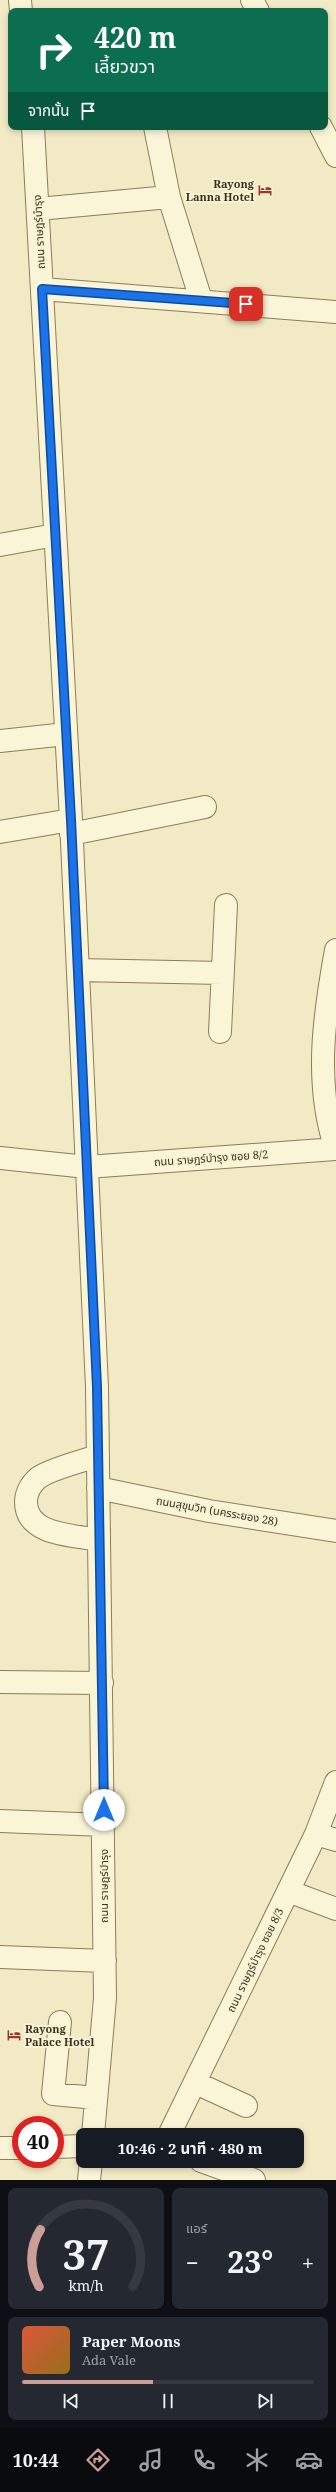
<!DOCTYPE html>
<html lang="th">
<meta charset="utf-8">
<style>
body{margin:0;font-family:"Noto Serif","Noto Sans Thai",serif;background:#242831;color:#f1f3f6;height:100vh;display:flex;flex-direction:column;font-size:15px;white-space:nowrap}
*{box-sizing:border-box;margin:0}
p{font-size:13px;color:#9ea1a6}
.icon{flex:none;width:22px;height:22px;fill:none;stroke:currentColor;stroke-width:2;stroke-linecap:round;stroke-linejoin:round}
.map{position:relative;height:2180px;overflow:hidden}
.drawer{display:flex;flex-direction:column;gap:8px;padding:8px;background:#0d0f14;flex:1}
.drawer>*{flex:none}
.banner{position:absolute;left:8px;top:8px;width:320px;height:122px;border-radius:8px;box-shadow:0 2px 6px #0003;background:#0b6e4f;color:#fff;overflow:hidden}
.speed{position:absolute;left:12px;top:2116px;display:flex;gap:8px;font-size:20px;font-weight:700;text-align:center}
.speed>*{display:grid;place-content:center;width:52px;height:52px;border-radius:50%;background:#171b24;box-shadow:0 2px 6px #0003;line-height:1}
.speed .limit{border:6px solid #d22;background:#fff;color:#111}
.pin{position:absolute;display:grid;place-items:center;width:34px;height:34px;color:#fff;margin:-17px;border-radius:8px;box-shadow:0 2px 6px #0006}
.me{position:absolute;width:44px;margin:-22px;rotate:0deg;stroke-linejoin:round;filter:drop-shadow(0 0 3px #0008)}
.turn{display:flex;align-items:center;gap:14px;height:84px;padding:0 20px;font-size:18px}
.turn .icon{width:52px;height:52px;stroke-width:2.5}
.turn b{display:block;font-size:28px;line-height:34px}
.then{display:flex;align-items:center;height:38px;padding:0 20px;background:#0003;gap:8px;font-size:15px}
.big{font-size:30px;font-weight:700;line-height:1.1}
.drawer .widget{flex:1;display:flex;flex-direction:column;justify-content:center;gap:6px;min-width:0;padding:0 14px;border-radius:8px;background:#242831}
.drawer .dial{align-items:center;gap:0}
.dial svg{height:104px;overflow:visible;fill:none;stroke:#363941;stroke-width:7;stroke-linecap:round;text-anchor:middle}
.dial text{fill:#f1f3f6;stroke:none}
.song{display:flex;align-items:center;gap:12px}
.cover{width:48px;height:48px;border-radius:6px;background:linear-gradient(135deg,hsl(10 70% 55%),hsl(40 70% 35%))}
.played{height:4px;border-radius:2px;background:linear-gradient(90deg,#cd9e98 45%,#363941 45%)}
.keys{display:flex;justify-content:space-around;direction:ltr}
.heat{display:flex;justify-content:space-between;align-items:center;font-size:22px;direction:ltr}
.drawer .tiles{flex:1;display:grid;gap:8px;grid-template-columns:1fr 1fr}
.widget:last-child{grid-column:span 2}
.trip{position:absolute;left:76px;top:2128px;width:228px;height:40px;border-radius:8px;background:#171b24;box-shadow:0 2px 6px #0003;font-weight:700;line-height:40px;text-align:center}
.dock{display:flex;height:64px;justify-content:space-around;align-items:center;background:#090b0e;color:#9ea1a6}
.dock .icon{width:28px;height:28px}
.dock .current{color:#cd9e98}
.dock b{font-size:18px;color:#f1f3f6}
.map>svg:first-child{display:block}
</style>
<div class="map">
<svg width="336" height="2180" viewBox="0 0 336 2180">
<rect width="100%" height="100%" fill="#f1eac4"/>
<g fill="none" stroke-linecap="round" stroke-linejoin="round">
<g stroke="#8d7c59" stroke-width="24">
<path id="minor" d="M20 0 21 11
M252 0 258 11
M33 127 71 820 97 1387 105 1998 93 2135
M155 127 169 197 201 300
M321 127 336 156
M38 209 169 197
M42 289 336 312
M0 545 55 535
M0 741 66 734
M0 832 71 820
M71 834 205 807
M336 950C324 1016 314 1084 336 1149
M78 970 222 973
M220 1032 226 905
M0 1158 87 1167 336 1149
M98 1456C84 1460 47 1471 38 1478 31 1484 26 1493 26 1502 26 1536 75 1535 99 1540
M98 1488 209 1511 336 1531
M0 1682 102 1683
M0 1821 104 1825
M316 1834 336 1840
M288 1891 336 1909
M0 1957 105 1961
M60 2022 53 2094 96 2098
M196 2083 246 2106
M169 2135 316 1834 336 1782
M55 2147 83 2146
M0 2148H21
M201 2161 254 2180
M89 2180 91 2161"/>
</g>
<use href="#minor" stroke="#fbf5d8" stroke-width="22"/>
</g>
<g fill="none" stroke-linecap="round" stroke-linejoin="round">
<g stroke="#114b97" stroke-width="10">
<path id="route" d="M104 1810 97 1387 71 820 42 289 246 304"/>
</g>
<use href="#route" stroke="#1a73e8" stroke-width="7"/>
</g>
<defs>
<g id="hotel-bare" transform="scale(1.08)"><path d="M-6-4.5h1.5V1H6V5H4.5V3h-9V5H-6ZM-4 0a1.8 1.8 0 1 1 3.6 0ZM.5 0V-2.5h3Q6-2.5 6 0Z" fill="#a03525" stroke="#f8f2d5" stroke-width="2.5" paint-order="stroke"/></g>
</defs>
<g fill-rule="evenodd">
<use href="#hotel-bare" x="265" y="190"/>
<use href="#hotel-bare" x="14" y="2035"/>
</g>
<g text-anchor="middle" stroke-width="4" stroke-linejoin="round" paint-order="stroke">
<g font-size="11" font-weight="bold" fill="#3c311e" stroke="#f8f2d5" text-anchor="end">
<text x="254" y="188">Rayong<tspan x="254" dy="13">Lanna Hotel</tspan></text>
<text x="25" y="2033" text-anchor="start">Rayong<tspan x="25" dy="13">Palace Hotel</tspan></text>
</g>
<g font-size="11" fill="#3c311e" stroke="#f8f2d5">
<text transform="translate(39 232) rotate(-93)" y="4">ถนน ราษฎร์บำรุง</text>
<text transform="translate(211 1158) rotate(-4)" y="4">ถนน ราษฎร์บำรุง ซอย 8/2</text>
<text transform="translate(217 1511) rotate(10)" y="4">ถนนสุขุมวิท (นครระยอง 28)</text>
<text transform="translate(104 1886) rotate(-90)" y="4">ถนน ราษฎร์บำรุง</text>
<text transform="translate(255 1960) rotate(-64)" y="4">ถนน ราษฎร์บำรุง ซอย 8/3</text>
</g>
</g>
</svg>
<div class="speed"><div class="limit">40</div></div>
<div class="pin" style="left:246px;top:304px;background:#d93025"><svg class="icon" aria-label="arrive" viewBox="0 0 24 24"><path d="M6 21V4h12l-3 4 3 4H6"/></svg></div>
<svg class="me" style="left:104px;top:1810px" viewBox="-20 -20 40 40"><circle r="19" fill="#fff"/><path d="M0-13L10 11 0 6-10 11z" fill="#1a73e8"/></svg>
<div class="trip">10:46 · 2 นาที · 480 m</div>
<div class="banner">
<div class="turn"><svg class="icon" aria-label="right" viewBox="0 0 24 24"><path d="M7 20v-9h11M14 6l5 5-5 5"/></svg><div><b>420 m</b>เลี้ยวขวา</div></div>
<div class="then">จากนั้น<svg class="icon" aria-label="arrive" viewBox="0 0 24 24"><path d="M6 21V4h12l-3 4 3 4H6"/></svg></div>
</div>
</div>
<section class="drawer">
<div class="tiles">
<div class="widget dial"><svg viewBox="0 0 100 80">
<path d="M14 69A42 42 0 1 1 86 69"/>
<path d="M14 69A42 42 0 0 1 15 25" stroke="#cd9e98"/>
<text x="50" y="56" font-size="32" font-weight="700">37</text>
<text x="50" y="72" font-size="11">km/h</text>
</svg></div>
<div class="widget"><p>แอร์</p>
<div class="heat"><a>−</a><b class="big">23°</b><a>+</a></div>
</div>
<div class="widget">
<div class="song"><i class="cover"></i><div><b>Paper Moons</b><p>Ada Vale</p></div></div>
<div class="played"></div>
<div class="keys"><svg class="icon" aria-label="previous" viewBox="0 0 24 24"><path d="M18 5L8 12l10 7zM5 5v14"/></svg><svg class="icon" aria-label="pause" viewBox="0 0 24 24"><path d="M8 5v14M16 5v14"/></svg><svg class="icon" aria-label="next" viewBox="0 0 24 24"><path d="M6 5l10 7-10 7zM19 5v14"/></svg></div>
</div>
</div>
</section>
<nav class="dock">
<b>10:44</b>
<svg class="icon current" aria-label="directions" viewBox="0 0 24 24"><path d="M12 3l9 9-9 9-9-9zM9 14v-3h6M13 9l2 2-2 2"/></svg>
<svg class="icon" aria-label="music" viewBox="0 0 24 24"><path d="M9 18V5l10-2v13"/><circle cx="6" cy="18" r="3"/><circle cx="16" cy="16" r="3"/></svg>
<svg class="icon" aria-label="phone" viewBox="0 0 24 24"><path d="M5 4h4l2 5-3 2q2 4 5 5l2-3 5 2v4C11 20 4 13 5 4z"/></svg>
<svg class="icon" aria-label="climate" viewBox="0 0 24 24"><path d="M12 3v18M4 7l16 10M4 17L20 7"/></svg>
<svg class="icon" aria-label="car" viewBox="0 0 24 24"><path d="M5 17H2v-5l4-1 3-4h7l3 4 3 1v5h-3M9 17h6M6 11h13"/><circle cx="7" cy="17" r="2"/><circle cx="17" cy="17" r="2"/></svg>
</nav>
